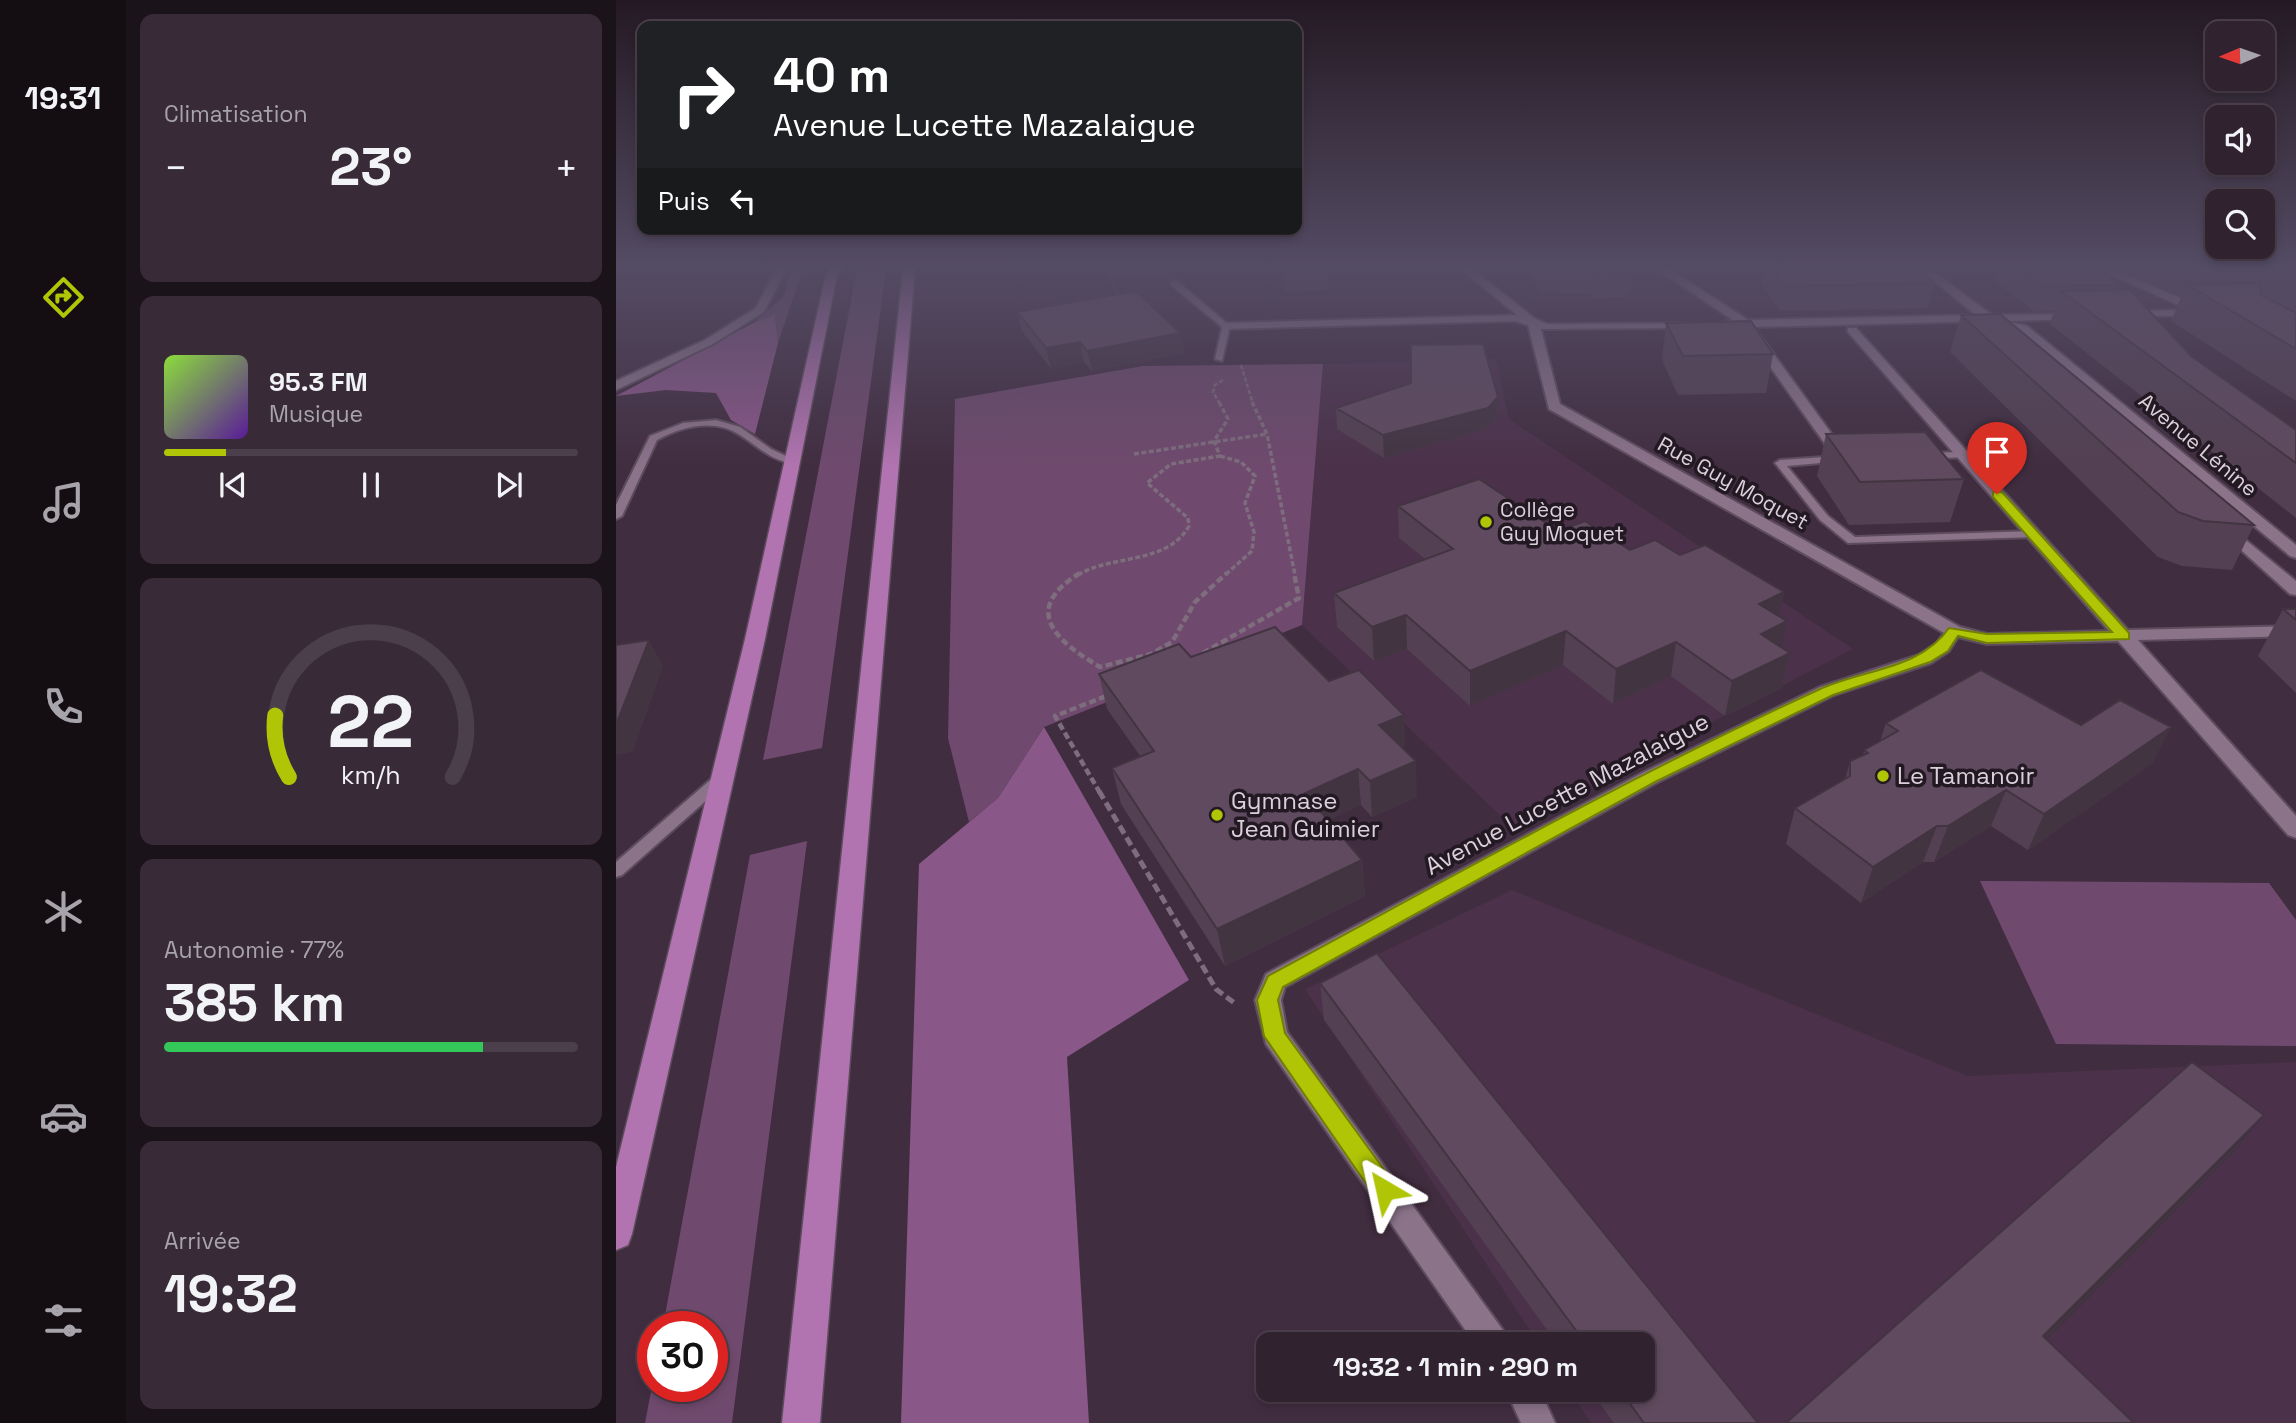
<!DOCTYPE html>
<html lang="fr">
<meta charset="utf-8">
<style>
body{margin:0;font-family:"Space Grotesk",sans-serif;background:#392a38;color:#f1f3f6;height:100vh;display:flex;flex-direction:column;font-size:26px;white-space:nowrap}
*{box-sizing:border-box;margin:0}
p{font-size:23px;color:#a8a4ab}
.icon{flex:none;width:38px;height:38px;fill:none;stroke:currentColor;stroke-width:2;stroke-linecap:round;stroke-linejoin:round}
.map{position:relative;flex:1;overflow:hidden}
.panel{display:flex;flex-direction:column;gap:14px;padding:14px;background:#1b131a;width:490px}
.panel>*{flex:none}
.banner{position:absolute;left:21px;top:21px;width:665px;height:214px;border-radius:14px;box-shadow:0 4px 10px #0003,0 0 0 2px #4c3f4c;background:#202124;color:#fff;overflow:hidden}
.needle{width:46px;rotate:268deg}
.buttons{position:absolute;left:1589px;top:21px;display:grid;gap:14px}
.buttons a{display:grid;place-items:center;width:70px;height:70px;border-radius:14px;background:#312230;box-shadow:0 4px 10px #0003,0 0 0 2px #4c3f4c;font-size:35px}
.speed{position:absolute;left:21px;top:1311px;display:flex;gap:14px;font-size:35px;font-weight:700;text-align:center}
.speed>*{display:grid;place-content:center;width:91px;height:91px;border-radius:50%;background:#312230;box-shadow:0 4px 10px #0003,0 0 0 2px #4c3f4c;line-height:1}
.speed .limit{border:10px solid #d22;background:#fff;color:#111}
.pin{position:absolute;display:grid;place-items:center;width:60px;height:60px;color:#fff;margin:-72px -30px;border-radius:50% 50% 50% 0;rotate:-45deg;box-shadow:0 0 7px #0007}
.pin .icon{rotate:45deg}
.me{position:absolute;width:77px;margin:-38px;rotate:324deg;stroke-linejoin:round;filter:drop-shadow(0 0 5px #0008)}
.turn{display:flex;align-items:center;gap:24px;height:147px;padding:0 21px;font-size:32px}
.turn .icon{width:91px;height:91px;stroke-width:2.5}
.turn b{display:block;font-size:49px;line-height:60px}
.then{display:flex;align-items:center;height:66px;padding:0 21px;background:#0003;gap:14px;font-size:26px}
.big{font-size:52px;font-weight:600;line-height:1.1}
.panel .tile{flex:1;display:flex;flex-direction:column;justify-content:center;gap:10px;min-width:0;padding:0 24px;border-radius:14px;background:#392a38}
.panel .dial{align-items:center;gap:0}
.dial svg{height:182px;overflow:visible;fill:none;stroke:#4c3f4c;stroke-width:7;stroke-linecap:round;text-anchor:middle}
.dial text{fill:#f1f3f6;stroke:none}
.song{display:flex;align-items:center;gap:21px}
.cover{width:84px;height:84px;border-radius:10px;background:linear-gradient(135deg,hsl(90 70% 55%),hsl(270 70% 35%))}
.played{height:7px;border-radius:4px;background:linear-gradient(90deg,#afc505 15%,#4c3f4c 15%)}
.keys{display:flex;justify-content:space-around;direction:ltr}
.heat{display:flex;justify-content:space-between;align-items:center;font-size:38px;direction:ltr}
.charge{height:10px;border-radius:5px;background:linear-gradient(90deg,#34c759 77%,#4c3f4c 0)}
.trip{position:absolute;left:640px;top:1332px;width:399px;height:70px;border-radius:14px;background:#312230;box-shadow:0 4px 10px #0003,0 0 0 2px #4c3f4c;font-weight:600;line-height:70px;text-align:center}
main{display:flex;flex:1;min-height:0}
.tabs{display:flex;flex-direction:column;width:126px;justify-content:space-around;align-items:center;background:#140e13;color:#a8a4ab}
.tabs .icon{width:49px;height:49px}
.tabs .on{color:#afc505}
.tabs b{font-size:32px;color:#f1f3f6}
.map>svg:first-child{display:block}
</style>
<main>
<nav class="tabs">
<b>19:31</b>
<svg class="icon on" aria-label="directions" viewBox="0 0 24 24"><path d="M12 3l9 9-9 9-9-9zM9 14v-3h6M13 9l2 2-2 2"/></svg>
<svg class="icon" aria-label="music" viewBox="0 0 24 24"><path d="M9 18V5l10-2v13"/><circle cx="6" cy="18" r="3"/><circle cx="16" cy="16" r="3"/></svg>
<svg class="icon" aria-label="phone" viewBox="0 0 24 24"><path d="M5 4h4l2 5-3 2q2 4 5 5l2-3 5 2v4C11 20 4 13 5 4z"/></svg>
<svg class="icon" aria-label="climate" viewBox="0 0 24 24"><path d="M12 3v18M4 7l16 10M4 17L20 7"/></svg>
<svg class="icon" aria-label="car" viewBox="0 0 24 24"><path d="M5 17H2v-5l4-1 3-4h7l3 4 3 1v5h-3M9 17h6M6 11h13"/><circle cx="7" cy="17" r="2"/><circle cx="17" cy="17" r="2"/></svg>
<svg class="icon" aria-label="filters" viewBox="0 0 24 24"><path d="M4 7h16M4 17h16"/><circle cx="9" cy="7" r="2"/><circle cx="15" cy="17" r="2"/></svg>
</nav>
<section class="panel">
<div class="tile"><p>Climatisation</p>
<div class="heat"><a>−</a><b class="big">23°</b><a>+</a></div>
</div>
<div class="tile">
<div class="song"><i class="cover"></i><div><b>95.3 FM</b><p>Musique</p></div></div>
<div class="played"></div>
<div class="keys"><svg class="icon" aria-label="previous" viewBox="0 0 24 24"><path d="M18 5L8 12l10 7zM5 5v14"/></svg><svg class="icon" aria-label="pause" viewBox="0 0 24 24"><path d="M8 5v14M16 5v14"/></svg><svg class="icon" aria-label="next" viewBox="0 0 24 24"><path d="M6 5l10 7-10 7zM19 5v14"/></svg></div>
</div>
<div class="tile dial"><svg viewBox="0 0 100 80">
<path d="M14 69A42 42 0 1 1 86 69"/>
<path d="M14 69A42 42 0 0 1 8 42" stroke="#afc505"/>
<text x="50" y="56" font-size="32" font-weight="700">22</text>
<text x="50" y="72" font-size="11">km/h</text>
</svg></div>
<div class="tile"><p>Autonomie · 77%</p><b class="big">385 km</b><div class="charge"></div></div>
<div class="tile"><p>Arrivée</p><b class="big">19:32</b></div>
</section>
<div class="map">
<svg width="1680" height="1423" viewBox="0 0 1680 1423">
<rect width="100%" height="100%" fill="#412d40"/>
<path fill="#4b314a" d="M880 359 893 419 1237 649 895 826 686 625 707 364Z
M896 890 1352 1076 1680 1062V1423H975L953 1390H1027V1344H923L689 989Z"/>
<path fill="#6f4a6e" d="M175 269H187L162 343 159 316 137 323 168 296Z
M241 269H270L206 748 147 760Z
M707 364 686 625 428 727 382 798 353 822 332 738 339 399 527 366Z
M191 841 116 1423H29L37 1381V1386H96V1326H47L134 855Z
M1364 881 1653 883 1680 920V1046L1440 1044Z"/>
<path fill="#895788" d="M159 315 162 343 139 434 115 420 100 393 50 390 0 396 137 323Z
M428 727 573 980 451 1057 473 1423H285L303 864 382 798Z"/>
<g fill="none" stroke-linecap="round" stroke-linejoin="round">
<g stroke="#5d4c5d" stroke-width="4">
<path id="service" d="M555 281H561L614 326 606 361 599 359 606 327 555 285Z
M100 420 124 427 155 449 181 461 176 464C152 458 144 448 124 435 99 418 66 426 41 440L6 516 0 519V505L34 436 67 423Z
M1345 452 1349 453V457L1310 459 1305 456 1310 453Z
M1223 456 1227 457V461L1171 466 1212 516 1239 537 1418 531 1424 534 1418 537 1232 543 1204 520 1159 463 1164 460Z
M105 774 110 775 113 779 110 783 6 875 0 877V862L100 775Z"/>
</g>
<g stroke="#5d4c5d" stroke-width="4">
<path id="minor" d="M160 269H170L148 312 97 344 0 390V381L89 340 140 308Z
M845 269H856L918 318 931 324 1078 323 1080 325 1074 328 925 329 944 404 1344 627 1371 634 1493 631 1232 332V328H1240L1512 630 1680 626V636L1522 640 1680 816V838L1672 835 1502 641 1371 644 1342 637 1333 651 1315 663 1218 695 1040 783 669 987 665 1000 671 1032 889 1333 894 1344H859L650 1044 639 1000 650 974 1026 773 1204 687 1303 655 1321 643 1328 633 933 409 912 325 899 321 610 329 604 326 610 323 901 315Z
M1041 269H1053L1132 320 1360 315 1303 269H1314L1376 315 1466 314V318L1462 319 1391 321 1411 326 1680 545V558L1674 556 1403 331 1372 321 1138 327 1231 455 1219 458 1126 327 1107 326V322L1117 320Z
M1482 269H1496L1588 308 1590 313 1584 316H1506L1504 314 1510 311 1574 310Z
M1610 524 1680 581V595L1674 594 1605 532 1602 529Z
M890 1390H924L939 1423H905Z"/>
</g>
<g stroke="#5d4c5d" stroke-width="3">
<path id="motorway" d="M215 269H228L221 275 149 639 16 1234 12 1245 0 1250V1167L129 639 210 274Z
M287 269H299L204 1423H166Z"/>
</g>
<path stroke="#7e6d7d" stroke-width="2.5" stroke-dasharray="4.5 2" stroke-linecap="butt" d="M625 365 637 404
M604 404 597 392 599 385 607 380"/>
<path stroke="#7e6d7d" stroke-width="3.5" stroke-dasharray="5 2.5" stroke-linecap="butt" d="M603 402 612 419 598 441 604 456
M636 402 651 434 679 575
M518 454 651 434
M604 456 625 462 639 476 629 503 638 532 636 551 609 575
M462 575C496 554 551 565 573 526L572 518 531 483 555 464 604 456"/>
<path stroke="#7e6d7d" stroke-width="4.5" stroke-dasharray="7 3.5" stroke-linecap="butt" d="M464 573C404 610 440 641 484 667L535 654 556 642 579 602 611 573
M587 653 683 598 678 573
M484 793 439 716 493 695"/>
<path stroke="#7e6d7d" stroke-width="5" stroke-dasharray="9 4.5" stroke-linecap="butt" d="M483 791 600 989 621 1005"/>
<use href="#service" fill="#8b738a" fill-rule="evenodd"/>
<use href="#minor" fill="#8b738a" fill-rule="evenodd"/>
<use href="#motorway" fill="#b174b0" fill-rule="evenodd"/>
</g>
<path fill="#534052" d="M489 269H568L545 271 549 295 528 299 564 333 568 353 476 371 468 362 435 369 406 331 401 312 500 294Z
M666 269H712L713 290 668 291Z
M913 269H1017V271L1015 293H1010L1009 297 976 298 974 294 923 292Z
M1148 269H1303L1318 283 1312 308 1164 311 1145 283Z
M1384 269H1487L1501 285 1500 290 1575 356 1680 430V518L1434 324 1438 311 1419 312 1380 282Z
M1502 269H1680V401L1555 321 1565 297Z
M1345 315 1638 525 1616 570 1566 566 1542 557 1334 352Z
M1050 323 1157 354 1150 393 1062 395 1046 360Z
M720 408 881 419 871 429 768 458 721 429Z
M1210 434 1348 479 1334 522 1233 525 1201 476Z
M782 506 942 531 1014 550 1064 555 1168 592 1163 616 1171 621 1165 647 1174 653 1166 688 1109 716 1055 676 997 704 947 665 854 706 791 649 758 661 721 627 718 593 809 559 783 538Z
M1667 609H1680V693L1642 656Z
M575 657 713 681 789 750 801 797 756 817 745 805 712 820 746 860 749 896 609 966 505 804 496 768 525 757 491 709 483 674Z
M1270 723 1465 725 1537 763 1412 850 1375 826 1318 862H1307L1245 903 1170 844 1179 808 1229 779 1234 761 1247 756 1248 750 1264 741Z
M704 983 1142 1423H998L974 1390H1027V1344H941L708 1020Z"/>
<path fill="#433442" d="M523 269H568L545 271 549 295 504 303 499 279Z
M564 333 568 353 476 371 471 351Z
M464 342 468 362 435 369 430 348Z
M882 397 881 419 871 429 768 458 767 435Z
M1168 592 1161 625 1143 604Z
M790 615 791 649 758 661 756 627Z
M1171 621 1164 655 1145 634Z
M950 631 947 665 854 706V671Z
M33 640 47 666 17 752 0 755V725Z
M1060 642 1055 676 997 704 1000 669Z
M1174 653 1166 688 1109 716 1116 681Z
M788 715 789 750 763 725Z
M1555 727 1537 763 1412 850 1428 814Z
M800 761 801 797 756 817 754 781Z
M742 769 745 805 693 829 689 793Z
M1390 790 1375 826 1318 862 1332 826Z
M1321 826 1307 862 1245 903 1257 867Z
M746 860 749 896 609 966 601 929Z
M1648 1115 1619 1151 1403 1368 1427 1336Z"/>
<path fill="#604a5f" stroke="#433442" stroke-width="2" d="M495 269H543L545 271 499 279Z
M666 269H703L666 270Z
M923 269H1017V271H1009L1011 274 977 275 976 272Z
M1157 269H1303L1318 283 1169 286Z
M1403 269H1487L1501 285 1427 286Z
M1598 269H1680V272H1606Z
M1644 283 1645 295 1680 313V349L1570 284Z
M1514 290 1575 356 1680 430V463L1445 291Z
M520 291 564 333 471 351 464 342 430 348 401 312Z
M1384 314 1638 525 1587 521 1562 512 1345 315Z
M1135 321 1157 354 1067 356 1050 323Z
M867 344 882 397 872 408 767 435 720 408 795 383V345Z
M1309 432 1348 479 1244 482 1210 434Z
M863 479 942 531 969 521 1014 550 1039 540 1064 555 1089 545 1168 592 1143 604 1171 621 1145 634 1174 653 1116 681 1060 642 1000 669 950 631 854 671 790 615 756 627 718 593 837 549 782 506Z
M1667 609H1680V620Z
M659 627 713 681 743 670 788 715 763 725 800 761 754 781 742 769 689 793 746 860 601 929 496 768 538 751 483 674 563 644 575 657Z
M33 640 0 725V645Z
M1365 670 1465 725 1504 700 1555 727 1428 814 1390 790 1332 826H1321L1257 867 1179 808 1234 776V761L1252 753 1248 750 1282 731 1270 723Z
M761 953 1142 1423H1028L1004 1390H1027V1344H970L704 983Z
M1576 1062 1648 1115 1427 1336 1518 1423H1170Z"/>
<linearGradient id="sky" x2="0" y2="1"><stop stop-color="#241923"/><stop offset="0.57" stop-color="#544c64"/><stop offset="1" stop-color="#544c64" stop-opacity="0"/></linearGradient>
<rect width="1680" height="468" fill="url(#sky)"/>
<path fill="#afc505" stroke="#728003" stroke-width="2" d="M1377 492H1386L1513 633V639L1371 643 1342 636 1332 651 1314 662 1217 695 1039 782 667 987 662 1000 669 1033 777 1182 781 1190 777 1198 769 1201 760 1198 648 1036 641 1000 652 976C834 878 1014 776 1202 690 1246 669 1304 670 1333 628L1371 634 1496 632 1377 497Z"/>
<g fill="#afc505" stroke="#221922" stroke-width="2.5">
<circle cx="870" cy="522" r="7"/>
<circle cx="1267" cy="776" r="7"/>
<circle cx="601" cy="815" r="7"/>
</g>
<g text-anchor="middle" stroke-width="7" stroke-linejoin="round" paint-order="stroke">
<g font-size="21" fill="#dccfdb" stroke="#221922">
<text transform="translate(1582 445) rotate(40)" y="7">Avenue Lénine</text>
<text transform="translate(1117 483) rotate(29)" y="7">Rue Guy Moquet</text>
</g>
<g font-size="21" fill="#dccfdb" stroke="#221922" text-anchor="start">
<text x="884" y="517">Collège<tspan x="884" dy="24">Guy Moquet</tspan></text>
</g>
<g font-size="24" fill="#dccfdb" stroke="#221922" text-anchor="start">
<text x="1281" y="784">Le Tamanoir</text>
<text x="615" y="809">Gymnase<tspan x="615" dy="28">Jean Guimier</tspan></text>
</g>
<g font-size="24" fill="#dccfdb" stroke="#221922">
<text transform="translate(951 794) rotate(-28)" y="8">Avenue Lucette Mazalaigue</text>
</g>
</g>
</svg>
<div class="buttons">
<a><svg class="needle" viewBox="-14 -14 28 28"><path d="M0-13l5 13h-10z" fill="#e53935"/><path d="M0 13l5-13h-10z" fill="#a8a4ab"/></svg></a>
<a><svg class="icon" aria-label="sound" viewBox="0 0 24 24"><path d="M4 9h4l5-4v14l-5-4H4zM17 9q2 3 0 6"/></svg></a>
<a><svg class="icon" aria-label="search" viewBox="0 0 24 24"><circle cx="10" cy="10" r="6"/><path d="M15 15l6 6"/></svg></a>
</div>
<div class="speed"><div class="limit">30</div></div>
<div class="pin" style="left:1381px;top:494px;background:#d93025"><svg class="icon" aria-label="arrive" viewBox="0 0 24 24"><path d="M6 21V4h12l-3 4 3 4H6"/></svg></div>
<svg class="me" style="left:769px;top:1190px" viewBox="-20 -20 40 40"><path d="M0-17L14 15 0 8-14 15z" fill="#afc505" stroke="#fff" stroke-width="4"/></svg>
<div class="trip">19:32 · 1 min · 290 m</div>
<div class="banner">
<div class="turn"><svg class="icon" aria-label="right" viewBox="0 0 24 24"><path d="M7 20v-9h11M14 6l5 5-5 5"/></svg><div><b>40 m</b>Avenue Lucette Mazalaigue</div></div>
<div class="then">Puis<svg class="icon" aria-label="left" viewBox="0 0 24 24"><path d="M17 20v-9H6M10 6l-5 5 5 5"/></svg></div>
</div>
</div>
</main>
